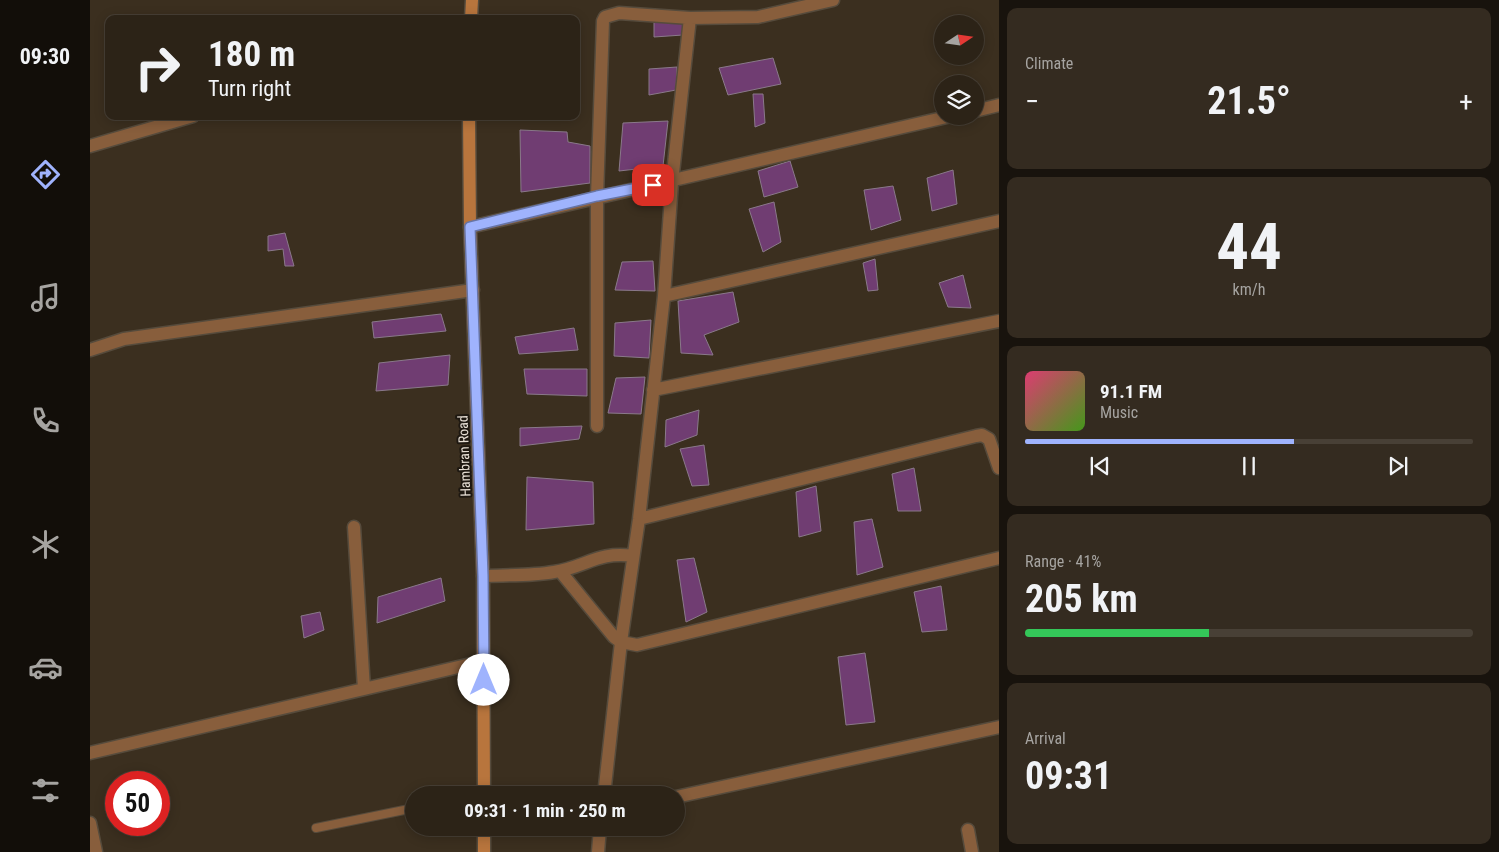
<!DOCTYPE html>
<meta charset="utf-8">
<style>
body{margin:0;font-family:"Roboto Condensed",sans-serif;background:#342b20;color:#f1f3f6;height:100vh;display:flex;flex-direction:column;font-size:19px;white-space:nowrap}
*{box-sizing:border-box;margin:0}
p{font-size:16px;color:#a6a4a1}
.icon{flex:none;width:28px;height:28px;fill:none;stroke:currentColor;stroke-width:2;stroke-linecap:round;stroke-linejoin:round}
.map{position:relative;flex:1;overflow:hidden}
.details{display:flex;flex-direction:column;gap:8px;padding:8px;background:#18130d;width:500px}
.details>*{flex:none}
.top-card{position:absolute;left:15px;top:15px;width:475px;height:105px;border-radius:10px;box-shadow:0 2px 12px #0003,0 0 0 1px #484036;background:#2c2317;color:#f1f3f6;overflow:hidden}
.needle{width:32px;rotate:77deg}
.fabs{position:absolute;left:844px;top:15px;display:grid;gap:10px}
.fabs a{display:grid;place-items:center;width:50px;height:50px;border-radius:50%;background:#2c2317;box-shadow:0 2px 12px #0003,0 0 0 1px #484036;font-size:25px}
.speed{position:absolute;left:15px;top:771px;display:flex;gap:10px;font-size:25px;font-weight:700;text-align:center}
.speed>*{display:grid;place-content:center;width:65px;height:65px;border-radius:50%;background:#2c2317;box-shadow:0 2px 12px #0003,0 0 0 1px #484036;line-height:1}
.speed .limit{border:8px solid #d22;background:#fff;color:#111}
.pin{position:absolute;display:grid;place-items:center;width:42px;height:42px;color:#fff;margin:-21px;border-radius:10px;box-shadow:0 2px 8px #0006}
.me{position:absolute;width:55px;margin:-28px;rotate:0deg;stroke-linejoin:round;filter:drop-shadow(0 0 4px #0008)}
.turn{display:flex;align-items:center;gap:18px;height:105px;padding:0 20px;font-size:22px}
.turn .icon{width:65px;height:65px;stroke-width:2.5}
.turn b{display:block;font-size:35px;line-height:42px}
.big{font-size:38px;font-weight:700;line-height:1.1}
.details .widget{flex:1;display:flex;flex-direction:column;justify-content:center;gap:8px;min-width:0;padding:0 18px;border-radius:10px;background:#342b20}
.details .dial{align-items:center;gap:0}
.dial b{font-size:65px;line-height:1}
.song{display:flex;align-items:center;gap:15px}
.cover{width:60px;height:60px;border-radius:8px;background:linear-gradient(135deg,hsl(340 70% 55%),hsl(100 70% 35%))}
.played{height:5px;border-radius:2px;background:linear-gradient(90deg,#9fb3fd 60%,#484036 60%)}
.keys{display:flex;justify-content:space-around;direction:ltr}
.heat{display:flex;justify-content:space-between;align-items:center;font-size:28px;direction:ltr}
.charge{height:8px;border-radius:4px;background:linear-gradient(90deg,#34c759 41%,#484036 0)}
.trip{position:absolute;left:315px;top:786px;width:280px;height:50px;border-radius:25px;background:#2c2317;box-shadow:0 2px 12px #0003,0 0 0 1px #484036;font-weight:700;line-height:50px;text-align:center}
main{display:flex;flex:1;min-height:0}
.tabs{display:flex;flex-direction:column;width:90px;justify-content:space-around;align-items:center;background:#120e09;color:#a6a4a1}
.tabs .icon{width:35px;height:35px}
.tabs .active{color:#9fb3fd}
.tabs b{font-size:22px;color:#f1f3f6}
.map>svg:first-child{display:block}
</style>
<main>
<nav class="tabs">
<b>09:30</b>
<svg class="icon active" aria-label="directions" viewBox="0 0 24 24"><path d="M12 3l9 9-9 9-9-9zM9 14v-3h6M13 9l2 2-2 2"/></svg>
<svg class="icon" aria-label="music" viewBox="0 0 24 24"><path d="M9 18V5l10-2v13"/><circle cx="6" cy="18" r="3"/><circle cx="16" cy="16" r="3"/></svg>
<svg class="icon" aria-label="phone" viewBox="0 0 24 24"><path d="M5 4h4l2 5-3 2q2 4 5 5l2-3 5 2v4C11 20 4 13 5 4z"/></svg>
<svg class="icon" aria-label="climate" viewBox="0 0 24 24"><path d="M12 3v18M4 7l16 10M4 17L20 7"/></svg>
<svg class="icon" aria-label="car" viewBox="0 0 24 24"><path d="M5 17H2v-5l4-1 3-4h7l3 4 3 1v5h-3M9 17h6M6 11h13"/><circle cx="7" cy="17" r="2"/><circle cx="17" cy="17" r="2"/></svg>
<svg class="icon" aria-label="filters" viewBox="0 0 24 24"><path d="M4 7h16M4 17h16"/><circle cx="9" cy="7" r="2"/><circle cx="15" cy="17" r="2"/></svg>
</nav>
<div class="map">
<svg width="909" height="852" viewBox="0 0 909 852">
<rect width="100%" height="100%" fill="#3b2f1f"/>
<path fill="#703d72" stroke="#8a798a" d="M564 22H593V35L564 37Z
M683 58 691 84 638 95 629 68Z
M587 67 586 90 559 95V69Z
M663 94H673L675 123 665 127Z
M578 121 573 166 529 171 533 123Z
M430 130 477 132 478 142 500 146V183L431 192Z
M700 161 708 187 674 197 668 171Z
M863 170 867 204 842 211 837 178Z
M803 186 811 220 781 230 774 190Z
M684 202 691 242 673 252 659 209Z
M195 233 204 266H195L193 249 178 251V236Z
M785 259 788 290 778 291 773 263Z
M563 261 565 291 525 290 532 262Z
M873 275 881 308 858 307 849 283Z
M643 292 649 322 614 335 623 355 591 353 588 301Z
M351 314 356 331 284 338 282 322Z
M561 320 559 358 524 356 525 323Z
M484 328 488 350 429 354 425 337Z
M360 355 358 385 286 391 289 363Z
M434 369H497V396L437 394Z
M555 377 551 414 518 413 526 378Z
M609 410 607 435 575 447 576 420Z
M492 426 489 439 430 446V428Z
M614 445 619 485 602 486 590 449Z
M824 468 831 511H808L802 474Z
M437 477 503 482 504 524 436 530Z
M726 486 731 531 709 537 706 492Z
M782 519 793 567 767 575 764 522Z
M604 558 617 612 596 622 587 560Z
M351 578 355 601 287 623 288 597Z
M851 586 857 630 832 632 824 592Z
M230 612 234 630 214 638 211 616Z
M775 653 785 722 756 725 748 657Z"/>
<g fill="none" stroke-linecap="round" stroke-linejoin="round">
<g stroke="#564b3c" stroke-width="10">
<path id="lane" d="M226 828 324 808"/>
</g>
<g stroke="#564b3c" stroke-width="15">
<path id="street" d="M885 111 909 105
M0 146 103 116
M380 227 861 116
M574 296 909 221
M0 350 34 339 383 290
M563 390 909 321
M507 426V196L513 21 515 17 529 13 600 18
M549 519 886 436 892 435 899 439 909 468
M264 527 274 689
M470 571 524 637 531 642 547 645 909 558
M393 576C416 575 441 576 464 572 496 567 508 551 543 556
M0 753 394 661
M514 795 531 642 549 519 574 296 582 182 600 18 668 17 743 0
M586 797 909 727
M0 823 6 852
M878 830 882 852
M508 852 510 828"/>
</g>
<g stroke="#564b3c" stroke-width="15">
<path id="secondary" d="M381 19 382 0
M379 116 380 227 393 576 394 795
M394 828V852"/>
</g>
<use href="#lane" stroke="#885e3c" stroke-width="8"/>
<use href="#street" stroke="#885e3c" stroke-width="12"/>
<use href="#secondary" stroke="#b8753d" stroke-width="12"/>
</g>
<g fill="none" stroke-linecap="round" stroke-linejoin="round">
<g stroke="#6774a4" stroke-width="12">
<path id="route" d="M394 680 393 576 380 227 507 196 563 185"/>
</g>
<use href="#route" stroke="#9fb3fd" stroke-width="9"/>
</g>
<g text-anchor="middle" stroke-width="4" stroke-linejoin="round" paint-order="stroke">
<g font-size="14" fill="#e6ded4" stroke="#1e1811">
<text transform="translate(374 456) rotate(-92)" y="5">Hambran Road</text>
</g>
</g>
</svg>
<div class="fabs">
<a><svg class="needle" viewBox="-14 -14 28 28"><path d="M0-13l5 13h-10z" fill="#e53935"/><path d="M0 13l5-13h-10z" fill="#a6a4a1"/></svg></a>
<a><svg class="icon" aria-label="layers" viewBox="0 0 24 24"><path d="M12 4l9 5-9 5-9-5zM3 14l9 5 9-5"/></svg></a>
</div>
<div class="speed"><div class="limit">50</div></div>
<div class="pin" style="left:563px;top:185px;background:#d93025"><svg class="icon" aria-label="arrive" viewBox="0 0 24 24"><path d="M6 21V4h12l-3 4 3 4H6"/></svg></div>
<svg class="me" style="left:394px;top:680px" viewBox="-20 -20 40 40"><circle r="19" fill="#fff"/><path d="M0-13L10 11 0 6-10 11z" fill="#9fb3fd"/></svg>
<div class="trip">09:31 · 1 min · 250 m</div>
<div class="top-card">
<div class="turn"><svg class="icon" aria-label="right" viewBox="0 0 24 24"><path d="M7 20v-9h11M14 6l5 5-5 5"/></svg><div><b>180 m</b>Turn right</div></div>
</div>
</div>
<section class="details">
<div class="widget"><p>Climate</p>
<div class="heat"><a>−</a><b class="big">21.5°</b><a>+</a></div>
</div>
<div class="widget dial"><b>44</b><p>km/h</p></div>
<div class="widget">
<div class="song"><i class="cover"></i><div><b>91.1 FM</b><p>Music</p></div></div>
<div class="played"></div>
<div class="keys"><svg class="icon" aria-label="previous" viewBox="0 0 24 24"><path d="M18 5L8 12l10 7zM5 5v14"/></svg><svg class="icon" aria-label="pause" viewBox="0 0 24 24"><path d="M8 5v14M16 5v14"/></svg><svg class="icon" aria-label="next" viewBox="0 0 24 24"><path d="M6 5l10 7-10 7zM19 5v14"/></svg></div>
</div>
<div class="widget"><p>Range · 41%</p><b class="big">205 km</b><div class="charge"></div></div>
<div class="widget"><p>Arrival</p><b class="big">09:31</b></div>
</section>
</main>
